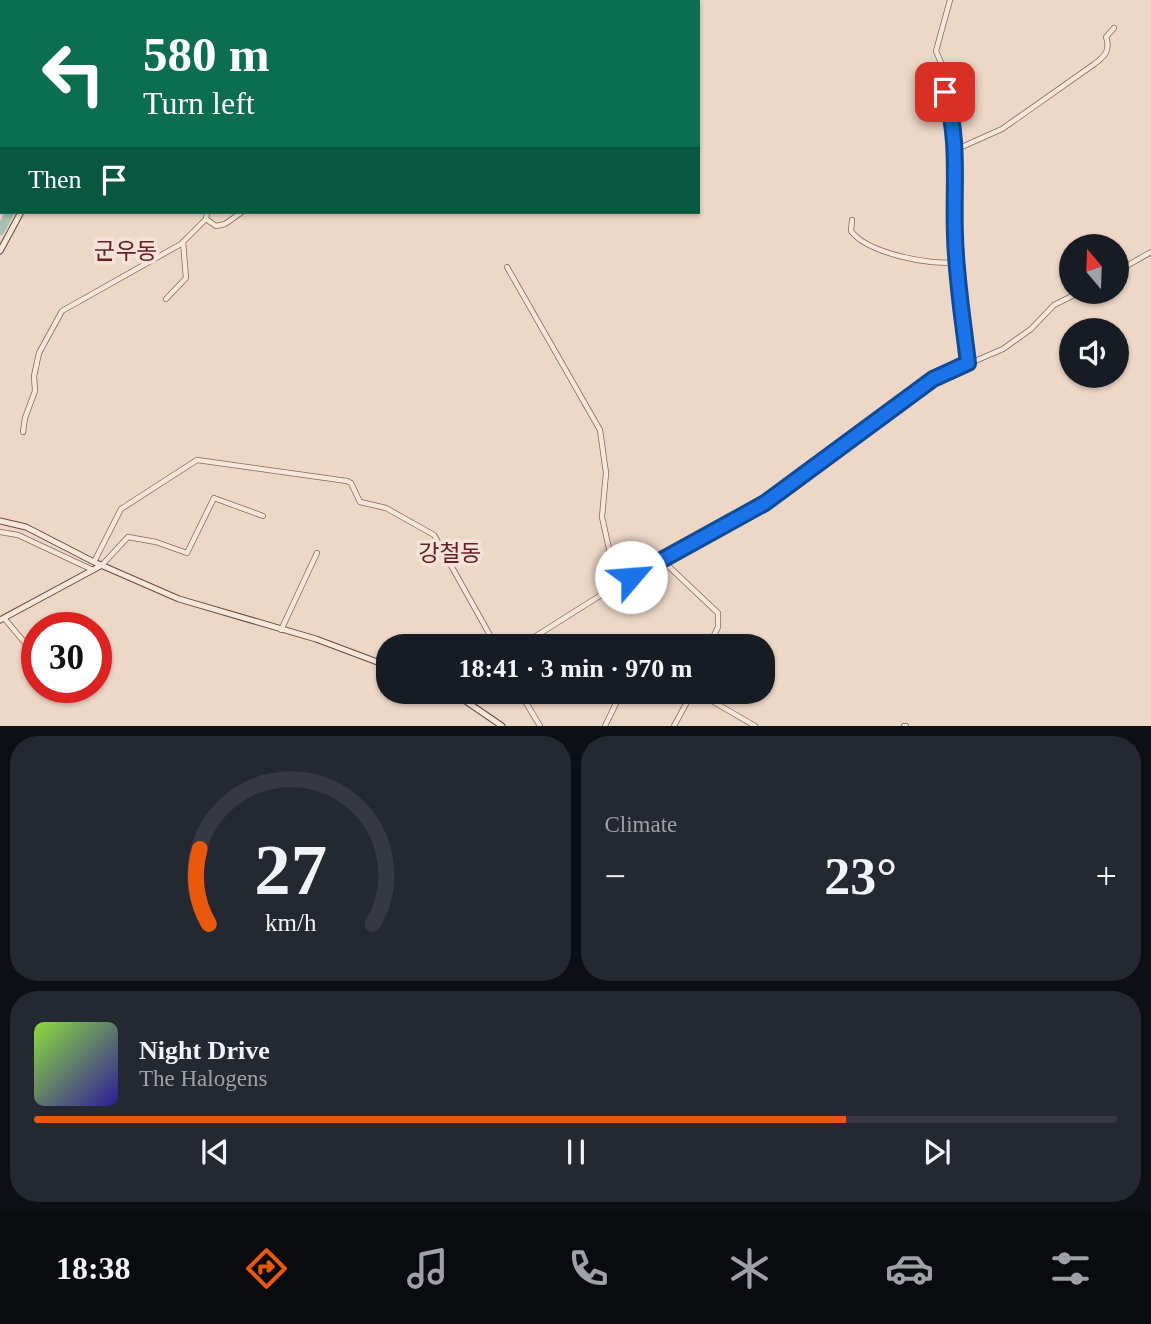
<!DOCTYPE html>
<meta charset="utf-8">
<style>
body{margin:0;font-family:"Times New Roman","Noto Sans KR",serif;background:#242831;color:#f1f3f6;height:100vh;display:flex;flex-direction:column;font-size:26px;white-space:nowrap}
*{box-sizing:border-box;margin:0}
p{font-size:23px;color:#9ea1a6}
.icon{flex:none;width:38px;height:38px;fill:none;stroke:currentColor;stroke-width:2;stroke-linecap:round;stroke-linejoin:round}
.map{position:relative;height:726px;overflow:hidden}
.drawer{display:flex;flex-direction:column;gap:10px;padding:10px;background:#0d0f14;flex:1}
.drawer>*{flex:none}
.top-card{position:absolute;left:0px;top:0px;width:700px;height:214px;box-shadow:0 2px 5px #0004;background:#0b6e4f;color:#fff;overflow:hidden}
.needle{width:46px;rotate:341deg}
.fabs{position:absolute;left:1059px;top:234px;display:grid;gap:14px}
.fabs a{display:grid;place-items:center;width:70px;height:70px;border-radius:50%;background:#171b24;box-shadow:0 2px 5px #0004;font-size:35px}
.speed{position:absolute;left:21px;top:612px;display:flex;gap:14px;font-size:35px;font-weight:700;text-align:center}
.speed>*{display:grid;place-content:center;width:91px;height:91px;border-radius:50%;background:#171b24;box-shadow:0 2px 5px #0004;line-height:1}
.speed .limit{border:10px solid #d22;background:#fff;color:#111}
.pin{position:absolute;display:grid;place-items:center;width:60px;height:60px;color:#fff;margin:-30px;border-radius:14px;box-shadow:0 4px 10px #0006}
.me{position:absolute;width:77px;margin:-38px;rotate:63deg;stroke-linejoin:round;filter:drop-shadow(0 0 5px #0008)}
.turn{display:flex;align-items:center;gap:24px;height:147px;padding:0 28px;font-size:32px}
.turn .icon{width:91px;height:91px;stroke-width:2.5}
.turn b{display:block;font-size:49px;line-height:60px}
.then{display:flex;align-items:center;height:66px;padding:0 28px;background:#0003;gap:14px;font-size:26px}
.big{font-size:52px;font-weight:600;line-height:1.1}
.drawer .widget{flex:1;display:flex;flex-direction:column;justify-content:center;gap:10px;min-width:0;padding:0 24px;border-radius:28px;background:#242831}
.drawer .dial{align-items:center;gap:0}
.dial svg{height:182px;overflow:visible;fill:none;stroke:#363941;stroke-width:7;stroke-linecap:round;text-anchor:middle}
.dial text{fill:#f1f3f6;stroke:none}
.song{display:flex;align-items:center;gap:21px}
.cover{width:84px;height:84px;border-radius:10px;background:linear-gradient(135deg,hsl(90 70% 55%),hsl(250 70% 35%))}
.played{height:7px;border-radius:4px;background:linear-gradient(90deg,#ea580c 75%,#363941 75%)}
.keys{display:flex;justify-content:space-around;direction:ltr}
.heat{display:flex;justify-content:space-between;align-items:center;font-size:38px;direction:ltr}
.drawer .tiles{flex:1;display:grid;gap:10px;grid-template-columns:1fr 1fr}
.widget:last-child{grid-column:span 2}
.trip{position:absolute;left:376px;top:634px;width:399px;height:70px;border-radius:28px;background:#171b24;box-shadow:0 2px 5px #0004;font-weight:600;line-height:70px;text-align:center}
.tabs{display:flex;height:112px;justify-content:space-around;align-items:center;background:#090b0e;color:#9ea1a6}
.tabs .icon{width:49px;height:49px}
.tabs .selected{color:#ea580c}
.tabs b{font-size:32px;color:#f1f3f6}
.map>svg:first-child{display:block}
</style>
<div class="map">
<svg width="1151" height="726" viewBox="0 0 1151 726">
<rect width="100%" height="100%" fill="#edd7c7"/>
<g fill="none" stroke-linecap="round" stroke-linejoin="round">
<path stroke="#a8c1b3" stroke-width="9" d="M89 0 90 2
M0 231 10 212"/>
<g stroke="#87685d" stroke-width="6">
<path id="street" d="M675 0 676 2
M950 0 936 51 947 77 944 86 951 110 955 150 957 275 968 363
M17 2 18 0
M251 2V0
M0 30 2 28
M0 134 2 133
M955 150 1002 129 1093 65C1104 57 1111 51 1106 37L1114 28
M207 212 206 219 216 226 225 224 242 212
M852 220 851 231C867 253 931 266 957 262
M507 267 600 430 606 473 602 517 617 585
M1116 272 1151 252
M166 299 186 278 183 242
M23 432 25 418 35 391 34 376 39 353 62 311 181 244 206 219
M0 532 18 535 93 570
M663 561 718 613V627L709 646
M94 562 121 509 197 460 347 481 351 483 360 502 386 508 434 535 496 646
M102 565 128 537 156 542 187 553 214 498 263 516
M4 618 37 657
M281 630 317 553
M520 646 617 585 765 503 933 379 1003 349 1031 329 1054 305 1080 292
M643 646 644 643
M519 691 540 726
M695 691 755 726
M605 726 622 691
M674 726 693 691
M904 726H906"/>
</g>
<g stroke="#694940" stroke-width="7">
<path id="secondary" d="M270 2 278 0
M0 251 21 212
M0 521 26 527 94 562 179 599 316 639 388 666
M0 620 102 565
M451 691 502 726"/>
</g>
<use href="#street" stroke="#f7e7da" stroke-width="4.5"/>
<use href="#secondary" stroke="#f7e7da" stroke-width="5"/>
</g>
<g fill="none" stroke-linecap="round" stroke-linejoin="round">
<g stroke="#114b97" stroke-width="18">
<path id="route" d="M631 577 765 503 933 379 968 363C963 320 956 278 955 235 953 187 960 139 945 92"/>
</g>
<use href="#route" stroke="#1a73e8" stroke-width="12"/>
</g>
<g text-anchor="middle" stroke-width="7" stroke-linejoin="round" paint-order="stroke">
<g font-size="23" fill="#632126" stroke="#f4e3d6">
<text x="126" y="259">군우동</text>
<text x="450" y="561">강철동</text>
</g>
</g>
</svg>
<div class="fabs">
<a><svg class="needle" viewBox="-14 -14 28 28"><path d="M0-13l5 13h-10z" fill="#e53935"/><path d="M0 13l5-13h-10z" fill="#9ea1a6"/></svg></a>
<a><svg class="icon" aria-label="sound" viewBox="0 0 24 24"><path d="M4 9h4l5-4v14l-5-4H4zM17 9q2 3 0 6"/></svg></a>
</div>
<div class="speed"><div class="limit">30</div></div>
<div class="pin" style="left:945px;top:92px;background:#d93025"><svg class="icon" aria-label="arrive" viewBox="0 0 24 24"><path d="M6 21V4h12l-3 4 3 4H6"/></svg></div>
<svg class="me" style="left:631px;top:577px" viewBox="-20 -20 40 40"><circle r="19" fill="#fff"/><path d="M0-13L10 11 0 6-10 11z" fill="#1a73e8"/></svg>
<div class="trip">18:41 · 3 min · 970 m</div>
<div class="top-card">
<div class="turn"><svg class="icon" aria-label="left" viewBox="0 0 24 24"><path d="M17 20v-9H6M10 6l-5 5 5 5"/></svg><div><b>580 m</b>Turn left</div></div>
<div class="then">Then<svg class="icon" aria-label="arrive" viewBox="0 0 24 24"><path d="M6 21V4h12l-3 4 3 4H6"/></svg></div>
</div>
</div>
<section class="drawer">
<div class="tiles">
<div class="widget dial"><svg viewBox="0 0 100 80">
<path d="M14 69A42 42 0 1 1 86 69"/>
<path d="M14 69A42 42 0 0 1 10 36" stroke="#ea580c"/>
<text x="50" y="56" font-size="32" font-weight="700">27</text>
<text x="50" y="72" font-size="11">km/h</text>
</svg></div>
<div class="widget"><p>Climate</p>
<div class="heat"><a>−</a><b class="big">23°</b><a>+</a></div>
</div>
<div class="widget">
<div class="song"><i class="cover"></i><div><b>Night Drive</b><p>The Halogens</p></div></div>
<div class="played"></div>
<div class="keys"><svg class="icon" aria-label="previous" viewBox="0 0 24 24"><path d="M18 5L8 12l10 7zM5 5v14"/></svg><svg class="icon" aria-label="pause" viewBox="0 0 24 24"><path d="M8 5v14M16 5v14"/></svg><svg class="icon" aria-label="next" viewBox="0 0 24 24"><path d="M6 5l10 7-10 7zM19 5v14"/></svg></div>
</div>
</div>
</section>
<nav class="tabs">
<b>18:38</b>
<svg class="icon selected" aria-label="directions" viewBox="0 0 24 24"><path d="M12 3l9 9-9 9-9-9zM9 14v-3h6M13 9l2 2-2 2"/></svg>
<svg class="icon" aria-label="music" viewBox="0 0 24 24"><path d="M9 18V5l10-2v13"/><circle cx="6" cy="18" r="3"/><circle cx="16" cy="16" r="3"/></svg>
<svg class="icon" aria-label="phone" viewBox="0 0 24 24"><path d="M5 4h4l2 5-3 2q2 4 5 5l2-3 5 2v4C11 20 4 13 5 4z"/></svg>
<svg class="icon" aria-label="climate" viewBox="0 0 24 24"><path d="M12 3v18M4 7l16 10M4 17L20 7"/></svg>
<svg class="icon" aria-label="car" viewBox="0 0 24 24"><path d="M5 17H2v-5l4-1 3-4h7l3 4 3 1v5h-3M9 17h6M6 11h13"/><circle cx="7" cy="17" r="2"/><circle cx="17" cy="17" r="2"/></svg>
<svg class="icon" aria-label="filters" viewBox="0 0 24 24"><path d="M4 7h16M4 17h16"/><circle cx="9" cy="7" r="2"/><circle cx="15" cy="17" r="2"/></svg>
</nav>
